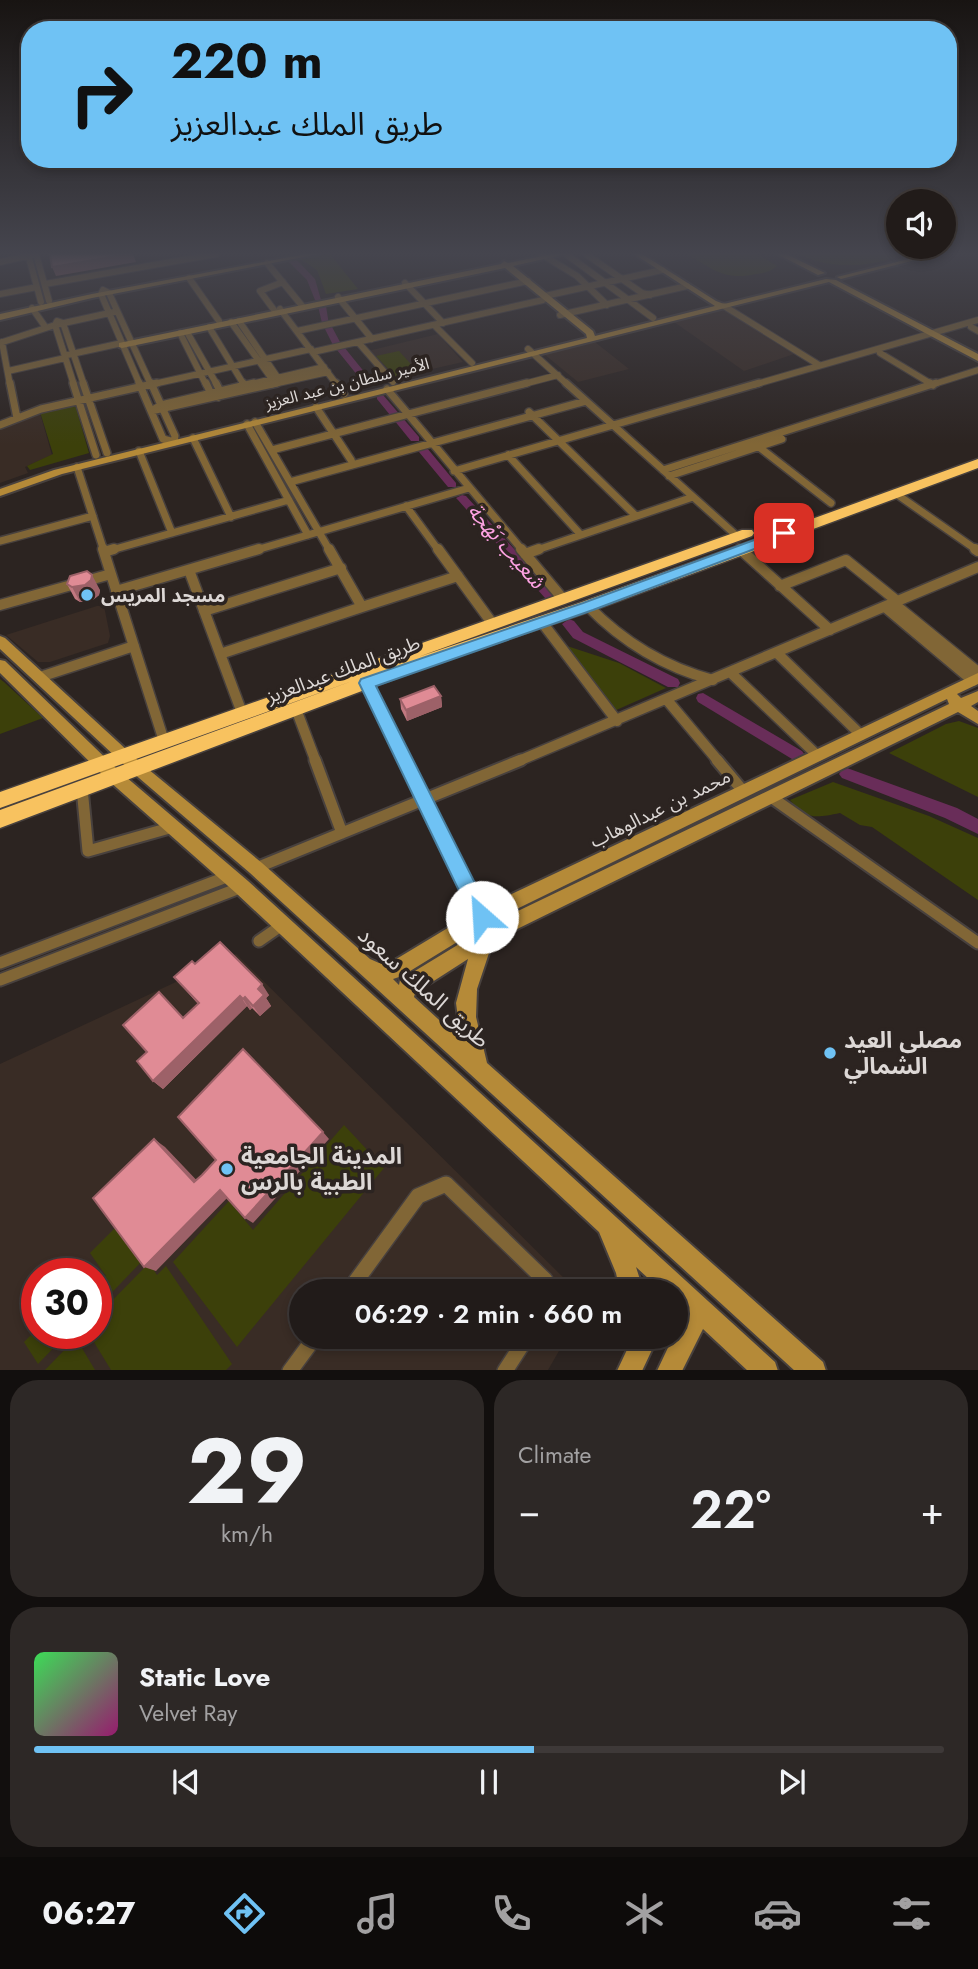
<!DOCTYPE html>
<meta charset="utf-8">
<style>
body{margin:0;font-family:Jost,"Noto Sans Arabic",sans-serif;background:#2d2826;color:#f1f3f6;height:100vh;display:flex;flex-direction:column;font-size:26px;white-space:nowrap}
*{box-sizing:border-box;margin:0}
p{font-size:23px;color:#a2a1a2}
.icon{flex:none;width:38px;height:38px;fill:none;stroke:currentColor;stroke-width:2;stroke-linecap:round;stroke-linejoin:round}
.map{position:relative;height:1370px;overflow:hidden}
.sheet{display:flex;flex-direction:column;gap:10px;padding:10px;background:#120f0e;flex:1}
.sheet>*{flex:none}
.top-card{position:absolute;left:21px;top:21px;width:936px;height:147px;border-radius:28px;box-shadow:0 4px 10px #0003,0 0 0 2px #3e3938;background:#6fc2f4;color:#111;overflow:hidden}
.controls{position:absolute;left:886px;top:189px;display:grid;gap:14px}
.controls a{display:grid;place-items:center;width:70px;height:70px;border-radius:50%;background:#211b19;box-shadow:0 4px 10px #0003,0 0 0 2px #3e3938;font-size:35px}
.speed{position:absolute;left:21px;top:1258px;display:flex;gap:14px;font-size:35px;font-weight:700;text-align:center}
.speed>*{display:grid;place-content:center;width:91px;height:91px;border-radius:50%;background:#211b19;box-shadow:0 4px 10px #0003,0 0 0 2px #3e3938;line-height:1}
.speed .limit{border:10px solid #d22;background:#fff;color:#111}
.pin{position:absolute;display:grid;place-items:center;width:60px;height:60px;color:#fff;margin:-30px;border-radius:14px;box-shadow:0 4px 10px #0006}
.me{position:absolute;width:77px;margin:-38px;rotate:334deg;stroke-linejoin:round;filter:drop-shadow(0 0 5px #0008)}
.turn{display:flex;align-items:center;gap:24px;height:147px;padding:0 35px;font-size:32px}
.turn .icon{width:91px;height:91px;stroke-width:2.5}
.turn b{display:block;font-size:49px;line-height:60px}
.big{font-size:52px;font-weight:600;line-height:1.1}
.sheet .widget{flex:1;display:flex;flex-direction:column;justify-content:center;gap:10px;min-width:0;padding:0 24px;border-radius:28px;background:#2d2826}
.sheet .dial{align-items:center;gap:0}
.dial b{font-size:91px;line-height:1}
.song{display:flex;align-items:center;gap:21px}
.cover{width:84px;height:84px;border-radius:10px;background:linear-gradient(135deg,hsl(130 70% 55%),hsl(320 70% 35%))}
.played{height:7px;border-radius:4px;background:linear-gradient(90deg,#6fc2f4 55%,#3e3938 55%)}
.keys{display:flex;justify-content:space-around;direction:ltr}
.heat{display:flex;justify-content:space-between;align-items:center;font-size:38px;direction:ltr}
.sheet .tiles{flex:1;display:grid;gap:10px;grid-template-columns:1fr 1fr}
.widget:last-child{grid-column:span 2}
.trip{position:absolute;left:289px;top:1279px;width:399px;height:70px;border-radius:35px;background:#211b19;box-shadow:0 4px 10px #0003,0 0 0 2px #3e3938;font-weight:600;line-height:70px;text-align:center}
.tab-bar{display:flex;height:112px;justify-content:space-around;align-items:center;background:#0d0b0a;color:#a2a1a2}
.tab-bar .icon{width:49px;height:49px}
.tab-bar .active{color:#6fc2f4}
.tab-bar b{font-size:32px;color:#f1f3f6}
.map>svg:first-child{display:block}
</style>
<div class="map">
<svg width="978" height="1371" viewBox="0 0 978 1371">
<rect width="100%" height="100%" fill="#2c2421"/>
<path fill="#392c25" fill-rule="evenodd" d="M722 310 726 311 794 354 744 371 674 322Z
M438 334 463 362 392 378 368 351Z
M595 342 629 369 578 382 544 354Z
M40 413 52 455 25 467 28 473 0 483V427Z
M97 606H104L110 636 108 643 50 662H38L6 635Z
M236 954 577 1291 301 1292V1337H567L548 1370H0V1064ZM37 1274H96V1334H37Z"/>
<path fill="#3c400a" d="M330 254 358 289 326 294 317 270 299 258Z
M687 254H757L777 266C771 272 764 273 756 274 724 281 713 269 687 254Z
M799 254H903C872 268 830 270 799 254Z
M399 351 418 372 396 377 376 356Z
M74 406 76 408 89 453 30 470 27 466 53 454 40 412Z
M567 646 619 663 666 688 614 711Z
M0 679 4 682 43 718 0 734Z
M959 721 978 728V797L889 753 946 724Z
M833 782 929 816 978 838V900L872 827 860 825 840 813C815 818 807 820 790 800Z
M344 1125 384 1168 237 1347 173 1262 229 1201 253 1230Z
M120 1223 145 1258 96 1309V1287L106 1276 90 1253Z
M149 1263 157 1275 166 1266 232 1364 226 1370H111L89 1334H96V1317Z
M37 1329V1334H67L38 1364 24 1342Z
M76 1338 95 1370H45Z"/>
<g fill="none" stroke-linecap="round" stroke-linejoin="round">
<path fill="#692d59" fill-rule="evenodd" d="M289 258H295L315 279 321 300H315L307 280 289 262Z
M322 304 326 306 329 325 322 323 318 306Z
M326 327H332L340 342 374 384 372 386H366L333 345 325 329Z
M377 395H383L419 437V441H411L377 399Z
M423 447 427 448 456 483V487H448L419 452V448Z
M462 495 466 496 553 592 555 595 553 598H545L458 500 456 498Z
M569 619 574 621 583 632 678 679 680 683 678 687H668L573 638 562 624Z
M703 693 802 751 805 755 802 759 797 761 792 759 698 702 696 698 698 694Z
M847 768 957 808 978 819V834L945 818 842 778 839 774 842 770Z"/>
<g stroke="#48413e" stroke-width="8">
<path id="street-far4" d="M28 254 41 302
M541 254 577 276 607 305
M566 254 653 318
M586 254 642 293 650 295
M0 262 36 254 49 301
M267 263 303 307
M189 278 219 321
M405 283 443 323
M45 284 216 254
M0 294 37 287
M545 296 662 270
M338 297 372 339
M724 306 819 365
M32 308 44 325
M280 309 337 385
M274 310 260 291 283 282
M560 315 687 286
M239 321 278 378V383
M231 322 274 382
M434 325 472 363
M209 327 244 385
M971 327 978 331
M297 331 528 281
M187 332 217 385
M180 333 206 385
M2 342 10 385
M358 342 393 382
M0 343 55 325 114 312
M528 349 568 385
M313 352 543 300
M880 353 933 385
M67 355 122 343
M8 371 65 358
M74 385 55 325 57 321 63 323 84 385
M140 385 101 294 103 290 109 293 151 385
M149 385 311 349
M247 385 324 367
M269 385 328 372
M520 385 558 375
M753 385 978 320
M931 385 978 370"/>
</g>
<g stroke="#48413e" stroke-width="10">
<path id="street-far3" d="M10 383 17 418
M73 383 96 455
M83 383 107 453
M139 383 163 439 174 442 175 436 151 383
M206 383 211 394 218 397 220 391 216 383
M243 383 245 386
M254 383 161 405 151 411 277 383
M336 383 344 394
M566 383 738 537
M930 383 933 385
M387 389 523 551
M316 407 351 460
M529 412 636 516
M255 422 330 551
M247 424 308 535
M0 425 41 409 157 383
M193 438 231 517
M759 447 831 503
M272 450 527 383
M139 451 172 533
M508 455 581 535
M77 467 104 551
M663 470 936 383
M454 471 759 383
M669 476 782 439
M290 482 586 401
M895 493 978 551
M406 506 439 551
M0 541 93 516
M740 549 742 551
M108 551 289 500
M253 551 469 488
M534 551 693 497"/>
</g>
<g stroke="#48413e" stroke-width="13">
<path id="street-far2" d="M103 549 164 741
M438 549 492 623
M521 549 563 599
M740 549 830 630
M975 549 978 551
M104 552 114 549
M525 554 539 549
M189 570 242 713
M780 586 846 560 897 601
M116 591 259 549
M893 603 978 672
M0 605 111 574
M588 606C623 642 664 667 713 680
M362 607 458 576
M885 607 973 681
M204 611 341 568
M541 621 617 721
M777 653 861 735
M220 654 362 607 329 549
M731 673 818 756
M40 677 134 646
M367 683 406 762
M667 700 719 762
M296 709 316 762
M516 762 978 567"/>
</g>
<g stroke="#48413e" stroke-width="15">
<path id="street-far1" d="M315 760 342 833
M405 760 482 917
M717 760 743 791
M82 788 88 851 173 827
M771 797 978 943
M256 868 521 760
M259 941 282 925
M0 963 229 876
M0 980 242 887"/>
</g>
<g stroke="#48413e" stroke-width="18">
<path id="street" d="M348 1292 418 1196 446 1184 545 1280 546 1292
M290 1371 315 1337
M505 1371 527 1337"/>
</g>
<g stroke="#48413e" stroke-width="4">
<path id="secondary" d="M306 254H319L92 298 0 320V314L92 294Z
M553 254H566L513 266 593 331 595 336 715 306 634 254H642L716 301 724 304 826 279 836 280 978 354V361L829 282 62 474 0 496V489L54 470 587 338 586 334 505 268 122 348 119 347V343L501 264 504 261 508 263Z
M777 254H786L825 273 818 275Z
M928 254H939L841 279 837 277Z
M0 636 5 638 142 764 262 863 370 959 379 963 393 961 476 911 978 673V684L957 694 961 698 978 691V702L971 706 978 711V724L958 712 509 933 492 944 477 989 476 1017 487 1063 823 1362 826 1371H795L250 873 132 772 0 649ZM947 699 949 704 497 921 400 980 399 985 393 979 402 976 488 923ZM468 959 456 1003 461 1040 414 997 415 993Z
M0 660 5 661 119 771 248 881 708 1301 775 1362 778 1371H748L703 1329 682 1371H657L673 1337H676L686 1313 676 1303V1292H663L636 1267 644 1292H620L616 1273 599 1232 236 893 109 781 0 673Z
M633 1337H658L642 1371H617Z"/>
</g>
<g stroke="#48413e" stroke-width="3">
<path id="highway" d="M978 459V468L594 610 420 669 0 828V810L355 680 0 808V792L742 530H752L754 533 752 536 418 657 582 602Z"/>
</g>
<use href="#street-far4" stroke="#816636" stroke-width="6"/>
<use href="#street-far3" stroke="#816636" stroke-width="7"/>
<use href="#street-far2" stroke="#816636" stroke-width="10"/>
<use href="#street-far1" stroke="#816636" stroke-width="11"/>
<use href="#street" stroke="#816636" stroke-width="15"/>
<use href="#secondary" fill="#b58a38" fill-rule="evenodd"/>
<use href="#highway" fill="#f8c25f" fill-rule="evenodd"/>
</g>
<path fill="#c17880" d="M67 584 100 590 99 595 93 600 80 602 75 599Z
M441 696 442 707 407 721 401 709 400 699Z
M195 964 269 995 266 998 271 1006 260 1016 252 1008 250 1010 247 1006 163 1089 153 1081 147 1052 198 1004 174 977Z"/>
<path fill="#9d6168" d="M129 254H133L136 262 56 276 52 267Z
M92 575 100 590 99 595 93 600 80 602 72 587Z
M441 696 442 707 407 721 406 710Z
M262 984 269 995 266 998 271 1006 260 1016 253 1006 258 989Z
M240 996 247 1006 163 1089 153 1081Z
M245 997 252 1008 250 1010 243 999Z
M323 1132 329 1139 253 1223 245 1218Z
M154 1139 165 1147 204 1188 194 1182Z
M220 1190 229 1196 156 1271 144 1267Z"/>
<path fill="#e08b95" stroke="#9d6168" stroke-width="2" d="M50 254H129L52 267Z
M87 571 92 575 91 580 85 585 72 587 67 584 70 576Z
M434 686 441 696 406 710 400 699Z
M220 942 262 984 258 989 264 995 253 1006 245 997 243 999 240 996 153 1081 137 1061 147 1052 123 1025 159 992 183 1018 199 1003 174 977 192 961 195 964Z
M243 1049 323 1132 245 1218 220 1190 144 1267 93 1198 154 1139 194 1182 202 1175 216 1160 178 1117Z"/>
<linearGradient id="sky" x2="0" y2="1"><stop stop-color="#181412"/><stop offset="0.57" stop-color="#45454e"/><stop offset="1" stop-color="#45454e" stop-opacity="0"/></linearGradient>
<rect width="978" height="445" fill="url(#sky)"/>
<path fill="#6fc2f4" stroke="#487e9f" stroke-width="2" d="M784 529 791 533 789 536 593 610 376 686 492 917 489 924 482 926 475 924 359 683 361 679 583 603Z"/>
<g fill="#6fc2f4" stroke="#2c2421" stroke-width="2.5">
<circle cx="87" cy="595" r="7"/>
<circle cx="830" cy="1053" r="7"/>
<circle cx="227" cy="1169" r="7"/>
</g>
<g text-anchor="middle" stroke-width="7" stroke-linejoin="round" paint-order="stroke">
<g font-size="16" fill="#ddd8d6" stroke="#2c2421">
<text transform="translate(347 383) rotate(-14)" y="6">الأمير سلطان بن عبد العزيز</text>
</g>
<g font-size="19" font-weight="bold" fill="#ddd8d6" stroke="#2c2421" text-anchor="start">
<text x="101" y="602">مسجد المريس</text>
</g>
<g font-size="19" fill="#ddd8d6" stroke="#2c2421">
<text transform="translate(343 669) rotate(-20)" y="7">طريق الملك عبدالعزيز</text>
<text transform="translate(660 808) rotate(-26)" y="7">محمد بن عبدالوهاب</text>
</g>
<g font-size="21" font-style="italic" fill="#fda2e2" stroke="#2c2421">
<text transform="translate(506 546) rotate(49)" y="7">شعيب بَهْجة</text>
</g>
<g font-size="23" fill="#ddd8d6" stroke="#2c2421">
<text transform="translate(424 987) rotate(42)" y="8">طريق الملك سعود</text>
</g>
<g font-size="23" font-weight="bold" fill="#ddd8d6" stroke="#2c2421" text-anchor="start">
<text x="844" y="1048">مصلى العيد<tspan x="844" dy="26">الشمالي</tspan></text>
<text x="241" y="1164">المدينة الجامعية<tspan x="241" dy="26">الطبية بالرس</tspan></text>
</g>
</g>
</svg>
<div class="controls">
<a><svg class="icon" aria-label="sound" viewBox="0 0 24 24"><path d="M4 9h4l5-4v14l-5-4H4zM17 9q2 3 0 6"/></svg></a>
</div>
<div class="speed"><div class="limit">30</div></div>
<div class="pin" style="left:784px;top:533px;background:#d93025"><svg class="icon" aria-label="arrive" viewBox="0 0 24 24"><path d="M6 21V4h12l-3 4 3 4H6"/></svg></div>
<svg class="me" style="left:482px;top:917px" viewBox="-20 -20 40 40"><circle r="19" fill="#fff"/><path d="M0-13L10 11 0 6-10 11z" fill="#6fc2f4"/></svg>
<div class="trip">06:29 · 2 min · 660 m</div>
<div class="top-card">
<div class="turn"><svg class="icon" aria-label="right" viewBox="0 0 24 24"><path d="M7 20v-9h11M14 6l5 5-5 5"/></svg><div><b>220 m</b>طريق الملك عبدالعزيز</div></div>
</div>
</div>
<section class="sheet">
<div class="tiles">
<div class="widget dial"><b>29</b><p>km/h</p></div>
<div class="widget"><p>Climate</p>
<div class="heat"><a>−</a><b class="big">22°</b><a>+</a></div>
</div>
<div class="widget">
<div class="song"><i class="cover"></i><div><b>Static Love</b><p>Velvet Ray</p></div></div>
<div class="played"></div>
<div class="keys"><svg class="icon" aria-label="previous" viewBox="0 0 24 24"><path d="M18 5L8 12l10 7zM5 5v14"/></svg><svg class="icon" aria-label="pause" viewBox="0 0 24 24"><path d="M8 5v14M16 5v14"/></svg><svg class="icon" aria-label="next" viewBox="0 0 24 24"><path d="M6 5l10 7-10 7zM19 5v14"/></svg></div>
</div>
</div>
</section>
<nav class="tab-bar">
<b>06:27</b>
<svg class="icon active" aria-label="directions" viewBox="0 0 24 24"><path d="M12 3l9 9-9 9-9-9zM9 14v-3h6M13 9l2 2-2 2"/></svg>
<svg class="icon" aria-label="music" viewBox="0 0 24 24"><path d="M9 18V5l10-2v13"/><circle cx="6" cy="18" r="3"/><circle cx="16" cy="16" r="3"/></svg>
<svg class="icon" aria-label="phone" viewBox="0 0 24 24"><path d="M5 4h4l2 5-3 2q2 4 5 5l2-3 5 2v4C11 20 4 13 5 4z"/></svg>
<svg class="icon" aria-label="climate" viewBox="0 0 24 24"><path d="M12 3v18M4 7l16 10M4 17L20 7"/></svg>
<svg class="icon" aria-label="car" viewBox="0 0 24 24"><path d="M5 17H2v-5l4-1 3-4h7l3 4 3 1v5h-3M9 17h6M6 11h13"/><circle cx="7" cy="17" r="2"/><circle cx="17" cy="17" r="2"/></svg>
<svg class="icon" aria-label="filters" viewBox="0 0 24 24"><path d="M4 7h16M4 17h16"/><circle cx="9" cy="7" r="2"/><circle cx="15" cy="17" r="2"/></svg>
</nav>
